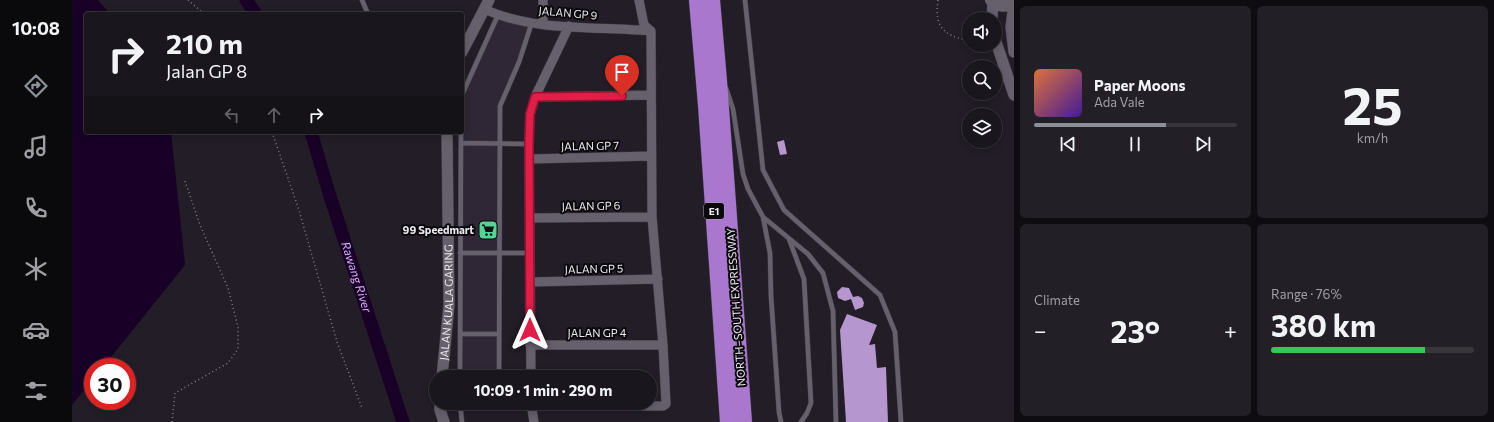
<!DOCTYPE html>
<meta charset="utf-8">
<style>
body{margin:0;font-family:Commissioner,sans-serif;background:#231f26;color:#f1f3f6;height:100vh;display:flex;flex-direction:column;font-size:15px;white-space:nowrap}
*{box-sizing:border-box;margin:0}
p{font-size:13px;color:#9f9fa4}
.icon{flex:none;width:22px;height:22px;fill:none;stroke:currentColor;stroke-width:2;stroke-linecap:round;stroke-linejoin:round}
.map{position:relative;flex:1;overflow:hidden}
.details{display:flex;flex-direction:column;gap:6px;padding:6px;background:#0e0c10;width:480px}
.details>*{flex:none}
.top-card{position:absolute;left:12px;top:12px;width:380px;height:122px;border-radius:4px;box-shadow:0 2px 10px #0003,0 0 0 1px #38353b;background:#1a161d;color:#f1f3f6;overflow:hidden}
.buttons{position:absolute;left:890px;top:12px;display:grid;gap:8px}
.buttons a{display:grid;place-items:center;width:40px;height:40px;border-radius:50%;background:#1a161d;box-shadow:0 2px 10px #0003,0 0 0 1px #38353b;font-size:20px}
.speed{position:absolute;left:12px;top:358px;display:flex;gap:8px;font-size:20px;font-weight:700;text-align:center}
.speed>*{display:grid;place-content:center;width:52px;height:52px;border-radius:50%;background:#1a161d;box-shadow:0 2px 10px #0003,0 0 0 1px #38353b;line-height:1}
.speed .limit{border:6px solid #d22;background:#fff;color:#111}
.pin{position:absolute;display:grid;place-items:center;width:34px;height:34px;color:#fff;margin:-41px -17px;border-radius:50% 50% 50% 0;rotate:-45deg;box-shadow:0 0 4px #0007}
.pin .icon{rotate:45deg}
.me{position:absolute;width:44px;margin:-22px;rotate:0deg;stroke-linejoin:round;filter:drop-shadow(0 0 3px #0008)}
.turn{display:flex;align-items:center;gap:14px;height:84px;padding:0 16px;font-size:18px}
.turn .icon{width:52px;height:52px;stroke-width:2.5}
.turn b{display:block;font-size:28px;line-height:34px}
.lanes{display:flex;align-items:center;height:38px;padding:0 16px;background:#0003;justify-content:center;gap:20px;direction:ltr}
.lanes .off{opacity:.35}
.big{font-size:30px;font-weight:700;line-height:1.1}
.details .tile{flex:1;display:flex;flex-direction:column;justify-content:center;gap:6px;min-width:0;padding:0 14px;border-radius:6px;background:#231f26}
.details .dial{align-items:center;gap:0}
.dial b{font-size:52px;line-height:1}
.song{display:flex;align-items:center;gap:12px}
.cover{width:48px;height:48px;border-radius:6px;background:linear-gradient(135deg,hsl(20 70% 55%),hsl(260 70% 35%))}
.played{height:4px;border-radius:2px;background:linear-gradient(90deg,#8c9099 65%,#38353b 65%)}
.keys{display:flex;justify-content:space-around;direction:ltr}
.heat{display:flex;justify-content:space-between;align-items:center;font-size:22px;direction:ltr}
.charge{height:6px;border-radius:3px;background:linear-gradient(90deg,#34c759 76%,#38353b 0)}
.details .tiles{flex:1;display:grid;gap:6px;grid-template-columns:repeat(2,1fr)}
.trip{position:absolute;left:357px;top:370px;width:228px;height:40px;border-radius:20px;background:#1a161d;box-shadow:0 2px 10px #0003,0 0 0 1px #38353b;font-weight:700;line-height:40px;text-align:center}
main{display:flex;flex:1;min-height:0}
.dock{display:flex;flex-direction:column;width:72px;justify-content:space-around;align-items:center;background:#0a090c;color:#9f9fa4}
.dock .icon{width:28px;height:28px}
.dock .on{color:#8c9099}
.dock b{font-size:18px;color:#f1f3f6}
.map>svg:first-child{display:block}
</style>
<main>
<nav class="dock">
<b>10:08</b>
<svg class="icon on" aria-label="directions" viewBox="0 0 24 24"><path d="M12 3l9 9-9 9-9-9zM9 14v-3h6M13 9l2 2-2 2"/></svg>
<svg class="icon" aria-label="music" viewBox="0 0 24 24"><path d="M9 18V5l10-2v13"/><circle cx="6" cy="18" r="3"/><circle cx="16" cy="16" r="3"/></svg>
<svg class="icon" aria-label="phone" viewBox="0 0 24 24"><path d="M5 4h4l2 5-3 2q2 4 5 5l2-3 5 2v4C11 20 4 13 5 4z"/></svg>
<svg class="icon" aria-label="climate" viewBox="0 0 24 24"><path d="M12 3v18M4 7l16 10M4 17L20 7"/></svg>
<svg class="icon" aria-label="car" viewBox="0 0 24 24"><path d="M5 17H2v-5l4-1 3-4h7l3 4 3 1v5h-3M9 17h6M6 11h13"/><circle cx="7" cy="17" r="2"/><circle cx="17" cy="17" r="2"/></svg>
<svg class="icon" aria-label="filters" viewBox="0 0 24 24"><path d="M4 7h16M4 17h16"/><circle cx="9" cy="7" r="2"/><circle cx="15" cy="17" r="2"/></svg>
</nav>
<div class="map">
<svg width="942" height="422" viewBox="0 0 942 422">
<rect width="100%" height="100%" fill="#221d27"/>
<path fill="#2f2736" d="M426 20 457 24 445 62 426 106 425 377H391V97Z"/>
<path fill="#180027" d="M0 0H26L38 14H14V132H99L113 265 31 367H21V379L0 405Z"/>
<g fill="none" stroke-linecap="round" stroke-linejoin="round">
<g stroke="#180027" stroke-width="13">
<path d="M174 0 184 14"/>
<path id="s1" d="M239 132 257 193 331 422"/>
</g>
</g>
<path fill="#b696cf" d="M712 140 715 154 708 155 705 142Z
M770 287 777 288 781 297 786 296 790 298 792 303 791 307 783 310 779 299 773 301 766 298 765 292Z
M775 314 805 325 797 345 803 344 805 368 814 367 816 422H774L768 330Z"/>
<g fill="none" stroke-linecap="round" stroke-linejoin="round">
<g stroke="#3d3841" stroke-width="5.5">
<path id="service" d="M290 0 296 14
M673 0 691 170 712 210 808 295 823 332 829 422
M654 88 661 109 671 174 676 189 691 217 736 254 751 273 761 311 764 422
M390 95 426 15
M389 143 457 144
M691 217 698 253 699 296 707 412 709 422
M717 239 732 279 739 403 735 413 729 422
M388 253H459
M389 334H427
M388 377 389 132
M427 377 428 106 447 62 460 22
M388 403 390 422"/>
</g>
<g stroke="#3d3841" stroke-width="10">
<path id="minor" d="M567 0 572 25 579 31
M412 9C462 32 525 26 579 31
M471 23V0
M463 97 579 95
M458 159 579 156
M458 218 580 217
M459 282 586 279
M458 345H591
M459 377 457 144 458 115 463 97 497 26
M459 403 462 422
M388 404H427L459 406H591L594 404 591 345 580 217 579 31"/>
</g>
<g stroke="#3d3841" stroke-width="12">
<g id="tertiary">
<path d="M940 4 941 12 939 27 942 52"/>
<path d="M920 19 921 2"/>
<path d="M923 39 942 95"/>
<path d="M390 52 417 0"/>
<path id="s2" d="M370 377 377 305 375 132"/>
<path d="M368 403V410L372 422"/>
</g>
</g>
<g stroke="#3d3841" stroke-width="13">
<path id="secondary" d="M919 0C926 7 934 7 942 3"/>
</g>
<g stroke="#3d3841" stroke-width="17">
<path id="motorway" d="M625 0 634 105 656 422
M640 0 647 81 672 422"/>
</g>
<path stroke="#837f87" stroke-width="1.5" stroke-dasharray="1 3" stroke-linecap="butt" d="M116 0 132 14
M866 0C862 28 872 35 897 41
M200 132 226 207 265 342 290 408
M100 422 103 393 156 363 166 349V327L156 288 128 225 113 181"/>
<use href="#service" stroke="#66606c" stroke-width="4.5"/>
<use href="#minor" stroke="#66606c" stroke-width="9"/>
<use href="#tertiary" stroke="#66606c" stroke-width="11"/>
<use href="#secondary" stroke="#66606c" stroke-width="12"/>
<use href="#motorway" stroke="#a977ce" stroke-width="16"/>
</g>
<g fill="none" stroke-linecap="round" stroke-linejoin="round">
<g stroke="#92132f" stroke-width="10">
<path id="route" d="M458 330 457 144 458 114 463 97 550 96"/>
</g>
<use href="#route" stroke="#e11d48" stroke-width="7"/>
</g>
<defs>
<g id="supermarket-square" transform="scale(1)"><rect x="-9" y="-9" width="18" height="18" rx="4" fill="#53d396" stroke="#0b080d"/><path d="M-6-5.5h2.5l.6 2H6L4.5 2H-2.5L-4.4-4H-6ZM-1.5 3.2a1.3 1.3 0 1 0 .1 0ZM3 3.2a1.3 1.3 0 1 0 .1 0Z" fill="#111"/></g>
</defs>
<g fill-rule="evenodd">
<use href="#supermarket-square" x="416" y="230"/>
</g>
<g text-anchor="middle" stroke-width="4" stroke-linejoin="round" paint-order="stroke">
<rect fill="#0b080d" stroke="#a8a5ab" stroke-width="1" x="632" y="203" width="20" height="16" rx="3"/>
<g font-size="10" font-weight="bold" fill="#ebe8ef">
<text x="642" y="215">E1</text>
</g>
<g font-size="11" fill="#ebe8ef" stroke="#0b080d">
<text transform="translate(496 13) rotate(5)" y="4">JALAN GP 9</text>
<text transform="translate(518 146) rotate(-1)" y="4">JALAN GP 7</text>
<text transform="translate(519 206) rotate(-1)" y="4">JALAN GP 6</text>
<text transform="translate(522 269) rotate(-1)" y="4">JALAN GP 5</text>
<text dy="4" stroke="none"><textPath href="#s2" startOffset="75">JALAN KUALA GARING</textPath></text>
<text transform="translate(664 307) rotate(-94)" y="4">NORTH–SOUTH EXPRESSWAY</text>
<text x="525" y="337">JALAN GP 4</text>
</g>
<g font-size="11" font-weight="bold" fill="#ebe8ef" stroke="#0b080d" text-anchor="end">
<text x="402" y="234">99 Speedmart</text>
</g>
<g font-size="12" font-style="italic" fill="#d7abfa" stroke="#0b080d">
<text dy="4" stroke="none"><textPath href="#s1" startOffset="152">Rawang River</textPath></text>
</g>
</g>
</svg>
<div class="buttons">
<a><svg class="icon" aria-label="sound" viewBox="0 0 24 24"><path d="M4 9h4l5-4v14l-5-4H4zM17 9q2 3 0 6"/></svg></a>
<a><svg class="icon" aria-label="search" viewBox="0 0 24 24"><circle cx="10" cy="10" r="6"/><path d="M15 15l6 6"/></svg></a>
<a><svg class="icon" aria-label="layers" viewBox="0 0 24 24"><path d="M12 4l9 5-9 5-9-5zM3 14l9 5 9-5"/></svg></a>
</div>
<div class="speed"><div class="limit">30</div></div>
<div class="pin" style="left:550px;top:96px;background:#d93025"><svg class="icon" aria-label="arrive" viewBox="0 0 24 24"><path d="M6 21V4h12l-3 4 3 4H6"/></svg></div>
<svg class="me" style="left:458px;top:330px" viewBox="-20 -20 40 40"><path d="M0-17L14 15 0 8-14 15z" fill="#e11d48" stroke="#fff" stroke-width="4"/></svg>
<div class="trip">10:09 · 1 min · 290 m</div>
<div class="top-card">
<div class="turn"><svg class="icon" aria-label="right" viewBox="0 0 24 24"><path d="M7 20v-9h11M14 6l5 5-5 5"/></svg><div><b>210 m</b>Jalan GP 8</div></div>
<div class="lanes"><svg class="icon off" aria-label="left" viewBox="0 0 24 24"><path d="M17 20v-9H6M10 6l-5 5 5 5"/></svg><svg class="icon off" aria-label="ahead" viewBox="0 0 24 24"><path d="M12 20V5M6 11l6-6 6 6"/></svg><svg class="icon" aria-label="right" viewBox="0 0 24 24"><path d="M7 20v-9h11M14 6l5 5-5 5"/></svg></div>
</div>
</div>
<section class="details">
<div class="tiles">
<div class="tile">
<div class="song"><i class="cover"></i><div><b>Paper Moons</b><p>Ada Vale</p></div></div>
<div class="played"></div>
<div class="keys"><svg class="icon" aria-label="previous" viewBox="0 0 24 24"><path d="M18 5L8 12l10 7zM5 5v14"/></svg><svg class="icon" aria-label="pause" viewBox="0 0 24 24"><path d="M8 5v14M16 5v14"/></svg><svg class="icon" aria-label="next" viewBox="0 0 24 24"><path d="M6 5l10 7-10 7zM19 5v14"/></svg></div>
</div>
<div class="tile dial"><b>25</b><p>km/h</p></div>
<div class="tile"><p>Climate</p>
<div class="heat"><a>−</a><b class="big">23°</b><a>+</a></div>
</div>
<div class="tile"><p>Range · 76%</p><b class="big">380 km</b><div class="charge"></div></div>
</div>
</section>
</main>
